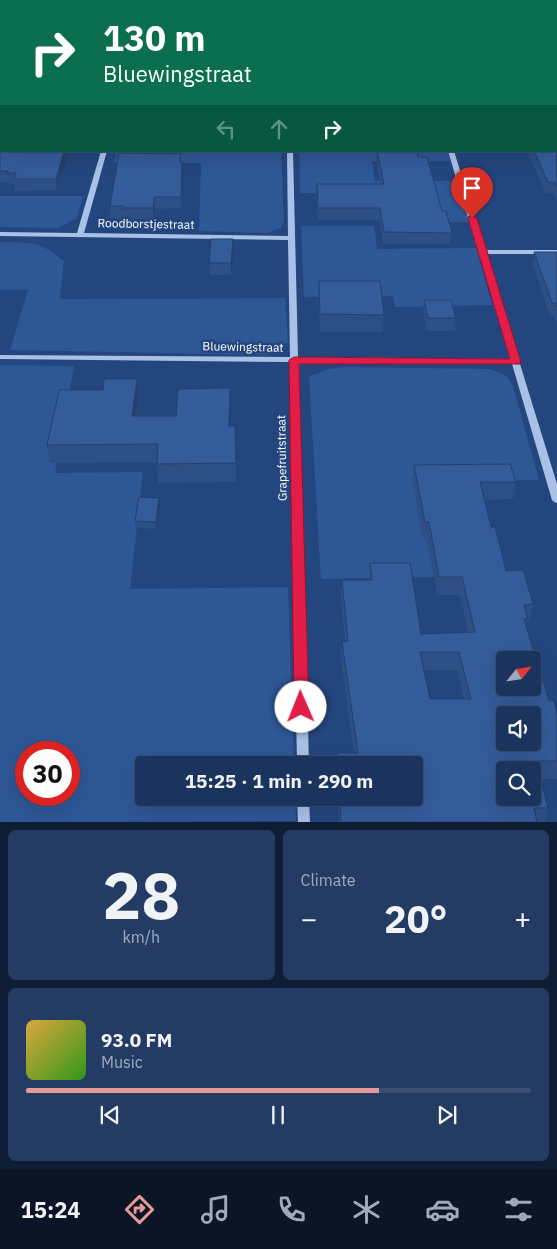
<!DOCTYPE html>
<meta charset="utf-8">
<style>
body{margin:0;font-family:"IBM Plex Sans",sans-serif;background:#243c64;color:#f1f3f6;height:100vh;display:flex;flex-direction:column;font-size:19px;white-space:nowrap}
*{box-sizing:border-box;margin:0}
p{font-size:16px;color:#a0aabc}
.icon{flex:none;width:28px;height:28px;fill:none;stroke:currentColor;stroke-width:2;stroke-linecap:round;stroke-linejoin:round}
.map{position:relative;height:822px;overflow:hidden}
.drawer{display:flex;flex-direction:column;gap:8px;padding:8px;background:#0f1d34;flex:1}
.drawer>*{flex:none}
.guide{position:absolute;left:0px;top:0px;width:558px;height:152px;box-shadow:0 5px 20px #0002,0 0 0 1px #394f73;background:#0b6e4f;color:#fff;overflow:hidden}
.needle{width:32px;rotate:60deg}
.tools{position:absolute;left:496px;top:651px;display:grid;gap:10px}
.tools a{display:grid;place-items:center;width:45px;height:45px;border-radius:5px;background:#1b345e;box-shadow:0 5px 20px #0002,0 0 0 1px #394f73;font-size:25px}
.speed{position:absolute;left:15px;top:741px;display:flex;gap:10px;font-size:25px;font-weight:700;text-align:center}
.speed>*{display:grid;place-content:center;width:65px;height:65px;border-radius:50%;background:#1b345e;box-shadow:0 5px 20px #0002,0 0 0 1px #394f73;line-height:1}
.speed .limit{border:8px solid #d22;background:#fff;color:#111}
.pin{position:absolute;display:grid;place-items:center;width:42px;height:42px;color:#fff;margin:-51px -21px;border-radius:50% 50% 50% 0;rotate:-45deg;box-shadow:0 0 5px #0007}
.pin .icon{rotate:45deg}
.me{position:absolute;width:55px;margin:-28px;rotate:359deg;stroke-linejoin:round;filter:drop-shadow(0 0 4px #0008)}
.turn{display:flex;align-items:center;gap:18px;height:105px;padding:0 20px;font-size:22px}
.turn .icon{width:65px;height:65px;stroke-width:2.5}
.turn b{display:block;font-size:35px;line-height:42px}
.lanes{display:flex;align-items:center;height:48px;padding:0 20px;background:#0003;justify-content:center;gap:25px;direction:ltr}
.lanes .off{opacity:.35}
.big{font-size:38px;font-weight:700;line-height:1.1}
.drawer .card{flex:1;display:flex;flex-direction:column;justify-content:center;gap:8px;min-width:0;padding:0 18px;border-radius:8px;background:#243c64}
.drawer .dial{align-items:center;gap:0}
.dial b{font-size:65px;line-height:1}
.song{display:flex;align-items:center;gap:15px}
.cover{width:60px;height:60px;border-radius:8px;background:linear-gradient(135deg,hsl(40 70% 55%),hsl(110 70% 35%))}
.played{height:5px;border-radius:2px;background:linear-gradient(90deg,#e69b98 70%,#394f73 70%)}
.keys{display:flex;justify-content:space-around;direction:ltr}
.heat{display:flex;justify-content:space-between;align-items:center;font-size:28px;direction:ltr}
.drawer .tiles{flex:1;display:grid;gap:8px;grid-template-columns:1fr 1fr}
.card:last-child{grid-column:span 2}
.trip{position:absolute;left:135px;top:756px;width:288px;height:50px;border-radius:5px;background:#1b345e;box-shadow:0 5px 20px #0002,0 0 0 1px #394f73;font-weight:700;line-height:50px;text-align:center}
.dock{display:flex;height:80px;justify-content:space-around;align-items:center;background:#0b1526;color:#a0aabc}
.dock .icon{width:35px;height:35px}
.dock .active{color:#e69b98}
.dock b{font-size:22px;color:#f1f3f6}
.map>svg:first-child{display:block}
</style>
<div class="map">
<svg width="557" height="822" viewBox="0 0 557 822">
<rect width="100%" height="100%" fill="#24467e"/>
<path fill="#2e5796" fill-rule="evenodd" d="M117 151H281L284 221 281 228 267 233 199 231 201 163H113Z
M299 151H448L451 161H372L375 181H458L471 222H383L377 193H300Z
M0 196H83L77 218 58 228 0 227Z
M301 226H374L377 249 476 248 492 305 395 307 393 296 304 297Z
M0 242C32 243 38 240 64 261L60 299 285 298 288 342 278 349 266 355 10 350 28 290H0Z
M0 365 74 366 55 473 143 472 130 589 288 587 294 765H144V798H295L296 821 0 822ZM26 752H69V795H26Z
M344 367 490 369 508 377 513 386 539 480 420 482 437 577 321 579 309 377 328 369Z"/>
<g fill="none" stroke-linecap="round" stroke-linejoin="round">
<path fill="#a9c1e6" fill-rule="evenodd" d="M285 0H289V1H285Z
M414 0H419V1H415Z
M556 35H557V39H556Z
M101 151H107L84 233 288 236 287 151H293L298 357 510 359 448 151H454L485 250H557V254H486L557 484V503L554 502 552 500 512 364 299 362 309 765H297L290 362 0 359V355L290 357 288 240 0 236V232L77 233Z
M297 798H309L310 822H298Z"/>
</g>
<path fill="#2d4f85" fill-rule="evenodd" d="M151 0H252V1H151Z
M530 0H557V25L556 24V1Z
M0 10 69 151 57 190 15 191 14 184H9L8 182H0Z
M556 97H557V202L553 193H546L527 151H556Z
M376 151H417L418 157 452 233 450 244H383L380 220H318L316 195 317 184H381L376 160Z
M181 162 183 173 181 208 155 209 154 219 124 220V218H111L110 206Z
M233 239 234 251 231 275H210L209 263Z
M534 252H557V325L553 316H550L533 264Z
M319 281 384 315 383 332H320L318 298Z
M424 300 456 318 455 331H427L423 312Z
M137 379 139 397 136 416H176L230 407V426H235L236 482 158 483 157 462 50 463 47 445 103 390Z
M414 465 516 482 513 499 484 500 491 527 506 571 533 604 529 622H527L526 627 549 701 557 715V779H541L548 808 545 822H339L338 798H414V765H337L338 753H354L341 660 342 642H345L341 598 342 580H369L370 563 421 634 468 632 460 595H437L427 539H423L413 483ZM424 670H457L464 699H430Z
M160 504 156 529 135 528V521Z"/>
<path fill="#24406c" d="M64 151H69L57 190 56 179Z
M182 162 183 173 181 208V197Z
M154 197 155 209 154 219 153 208Z
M233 239 234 251 231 275V263Z
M137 379 139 397 133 435 132 416Z
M230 388V445L229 426Z
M159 498 160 504 156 529V522Z"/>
<path fill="#345c9b" stroke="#24406c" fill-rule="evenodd" d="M5 0H53L52 1H4Z
M151 0H201V1H151Z
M346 0H383V1H346Z
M458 0H507L508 1H459Z
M549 0H557V14L556 13V1H550Z
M1 7V151H64L56 179H14L16 173H7L8 171H0V55H1V48H0V16L1 14H0V10Z
M556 97H557V110H556L557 187 555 182H548L534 151H556Z
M377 151H417L418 157H427L442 211H446L452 233 384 232 380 208H318L317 184H384Z
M119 153 181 154 180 162H182L181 197H154L153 208H123L124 206H110Z
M211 239H233L231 263H209Z
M534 252H557V307L555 303H552Z
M319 281H380L384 315 320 314Z
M424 300H451L456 318H428Z
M104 379H137L132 416H176L178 389 230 388 229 426H235L236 463 157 464 158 444 47 445 59 390H103Z
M510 464 516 482H480L491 527H495L506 571 523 570 533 604 524 605 528 619H524L549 701H554L557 715V761H536L548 808H534L537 822H341L340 798H414V765H338V753H358L342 642 348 641 342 580H372L370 563H410L421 634 475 632 462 577H439L429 522H425L414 465ZM420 652H459L471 699H430ZM505 660H532V688H505ZM505 715H532V742H505ZM505 770H532V798H505Z
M139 497 159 498 156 522 135 521Z"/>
<path fill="#e11d48" stroke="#92132f" d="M469 216H472L477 218 521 362 520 364H299L309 707 307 712 301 714 296 712 294 707 289 360 294 357 510 359 468 218Z"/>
<g text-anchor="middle" stroke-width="5" stroke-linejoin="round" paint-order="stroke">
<g font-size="12" fill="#fff" stroke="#24467e">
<text transform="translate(146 224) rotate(1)" y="4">Roodborstjestraat</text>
<text transform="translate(243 347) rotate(1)" y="4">Bluewingstraat</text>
<text transform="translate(282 458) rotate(-91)" y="4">Grapefruitstraat</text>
</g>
</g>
</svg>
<div class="tools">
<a><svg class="needle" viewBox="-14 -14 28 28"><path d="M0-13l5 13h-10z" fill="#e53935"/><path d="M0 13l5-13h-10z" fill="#a0aabc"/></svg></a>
<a><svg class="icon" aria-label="sound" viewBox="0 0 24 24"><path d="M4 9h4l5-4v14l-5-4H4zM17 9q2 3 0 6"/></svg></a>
<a><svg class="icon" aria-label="search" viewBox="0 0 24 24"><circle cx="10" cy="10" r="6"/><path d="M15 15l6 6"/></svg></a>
</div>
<div class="speed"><div class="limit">30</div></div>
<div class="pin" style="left:472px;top:218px;background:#d93025"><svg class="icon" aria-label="arrive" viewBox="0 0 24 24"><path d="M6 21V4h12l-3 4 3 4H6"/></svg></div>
<svg class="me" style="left:301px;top:707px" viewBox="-20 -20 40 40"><circle r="19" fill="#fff"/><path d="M0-13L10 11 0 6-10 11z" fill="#e11d48"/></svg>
<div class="trip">15:25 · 1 min · 290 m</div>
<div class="guide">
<div class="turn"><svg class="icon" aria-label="right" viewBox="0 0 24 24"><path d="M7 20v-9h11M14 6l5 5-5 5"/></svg><div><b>130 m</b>Bluewingstraat</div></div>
<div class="lanes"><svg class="icon off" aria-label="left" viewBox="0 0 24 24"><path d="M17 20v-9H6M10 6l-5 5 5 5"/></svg><svg class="icon off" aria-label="ahead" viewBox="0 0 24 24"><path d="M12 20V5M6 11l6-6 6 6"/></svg><svg class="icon" aria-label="right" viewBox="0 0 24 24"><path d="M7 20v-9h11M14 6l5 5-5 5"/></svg></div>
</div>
</div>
<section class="drawer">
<div class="tiles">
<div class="card dial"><b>28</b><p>km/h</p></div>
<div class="card"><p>Climate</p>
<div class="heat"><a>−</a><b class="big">20°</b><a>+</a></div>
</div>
<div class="card">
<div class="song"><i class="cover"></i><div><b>93.0 FM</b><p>Music</p></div></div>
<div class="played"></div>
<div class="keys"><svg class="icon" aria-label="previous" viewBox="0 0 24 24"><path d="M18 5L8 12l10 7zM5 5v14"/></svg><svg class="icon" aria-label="pause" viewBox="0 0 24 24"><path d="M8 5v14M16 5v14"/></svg><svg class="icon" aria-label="next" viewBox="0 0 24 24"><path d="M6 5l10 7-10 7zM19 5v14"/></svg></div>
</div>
</div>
</section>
<nav class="dock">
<b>15:24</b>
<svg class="icon active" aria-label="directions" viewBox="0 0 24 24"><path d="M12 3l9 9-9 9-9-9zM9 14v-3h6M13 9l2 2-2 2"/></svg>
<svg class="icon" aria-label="music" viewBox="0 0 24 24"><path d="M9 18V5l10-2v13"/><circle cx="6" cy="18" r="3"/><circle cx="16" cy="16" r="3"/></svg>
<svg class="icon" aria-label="phone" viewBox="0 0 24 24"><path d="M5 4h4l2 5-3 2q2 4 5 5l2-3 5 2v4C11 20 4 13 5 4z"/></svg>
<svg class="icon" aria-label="climate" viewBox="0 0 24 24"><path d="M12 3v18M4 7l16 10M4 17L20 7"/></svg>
<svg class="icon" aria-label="car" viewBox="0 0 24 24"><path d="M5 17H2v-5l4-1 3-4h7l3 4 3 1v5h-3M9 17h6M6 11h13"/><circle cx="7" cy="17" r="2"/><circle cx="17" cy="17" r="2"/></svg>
<svg class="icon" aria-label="filters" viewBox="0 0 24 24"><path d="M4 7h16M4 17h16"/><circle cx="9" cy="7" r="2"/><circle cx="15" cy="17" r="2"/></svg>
</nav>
